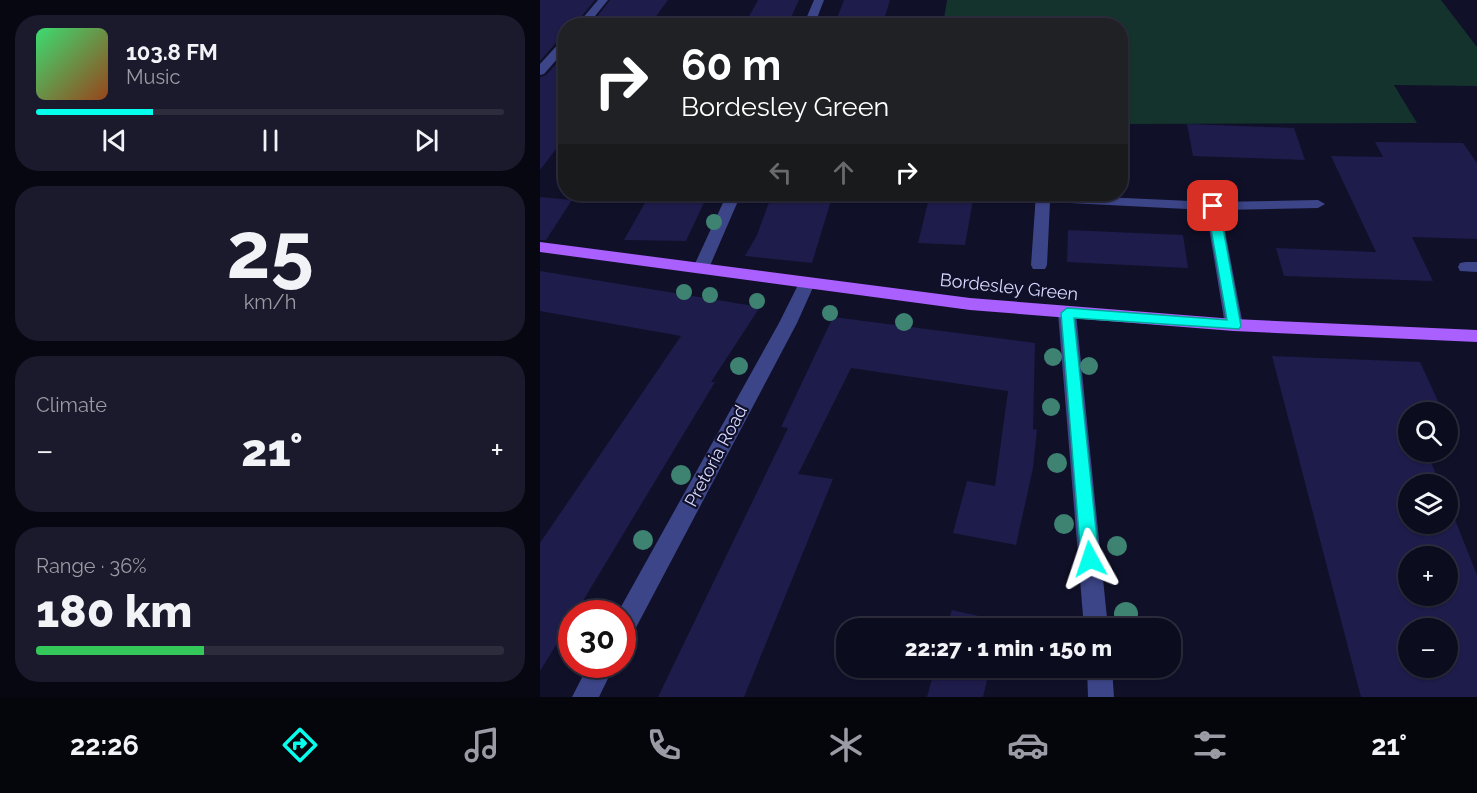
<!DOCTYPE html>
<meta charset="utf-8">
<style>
body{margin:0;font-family:Raleway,sans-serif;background:#1a1a2c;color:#f1f3f6;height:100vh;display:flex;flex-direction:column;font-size:22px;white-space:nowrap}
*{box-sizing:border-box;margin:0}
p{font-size:20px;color:#9a9ba4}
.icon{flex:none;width:33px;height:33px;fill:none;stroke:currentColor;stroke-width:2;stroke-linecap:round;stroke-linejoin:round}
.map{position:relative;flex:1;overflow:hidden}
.side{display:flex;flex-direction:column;gap:15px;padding:15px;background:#070711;width:540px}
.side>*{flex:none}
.hud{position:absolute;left:18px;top:18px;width:570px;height:183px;border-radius:24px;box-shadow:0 2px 4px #0004,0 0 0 2px #2c2c3d;background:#202124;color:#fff;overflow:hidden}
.controls{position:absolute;left:858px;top:402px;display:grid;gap:12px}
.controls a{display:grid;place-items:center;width:60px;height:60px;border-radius:50%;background:#0c0c1f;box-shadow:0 2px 4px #0004,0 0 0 2px #2c2c3d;font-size:30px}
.speed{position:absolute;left:18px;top:600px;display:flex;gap:12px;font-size:30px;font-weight:700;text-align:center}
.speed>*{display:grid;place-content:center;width:78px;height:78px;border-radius:50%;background:#0c0c1f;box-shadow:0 2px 4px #0004,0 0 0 2px #2c2c3d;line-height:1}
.speed .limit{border:9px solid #d22;background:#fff;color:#111}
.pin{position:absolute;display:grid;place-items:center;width:51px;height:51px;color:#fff;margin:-26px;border-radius:12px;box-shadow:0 3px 9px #0006}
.me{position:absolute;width:66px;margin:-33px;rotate:355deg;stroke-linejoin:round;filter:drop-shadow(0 0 4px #0008)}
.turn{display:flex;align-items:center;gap:21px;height:126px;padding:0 24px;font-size:27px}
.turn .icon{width:78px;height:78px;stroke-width:2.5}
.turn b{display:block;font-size:42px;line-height:51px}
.lanes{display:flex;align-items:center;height:57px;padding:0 24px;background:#0003;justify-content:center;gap:30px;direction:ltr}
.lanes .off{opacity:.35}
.big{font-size:45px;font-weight:800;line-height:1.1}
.side .widget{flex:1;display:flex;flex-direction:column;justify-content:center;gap:9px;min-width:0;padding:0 21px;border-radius:24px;background:#1a1a2c}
.side .dial{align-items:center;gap:0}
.dial b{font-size:78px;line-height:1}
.song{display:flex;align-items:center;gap:18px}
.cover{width:72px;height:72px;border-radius:9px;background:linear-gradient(135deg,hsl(140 70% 55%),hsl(20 70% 35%))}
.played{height:6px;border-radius:3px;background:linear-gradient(90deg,#06feed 25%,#2c2c3d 25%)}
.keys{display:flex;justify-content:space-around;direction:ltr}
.heat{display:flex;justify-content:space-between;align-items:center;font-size:33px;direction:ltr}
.charge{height:9px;border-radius:4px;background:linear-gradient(90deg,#34c759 36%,#2c2c3d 0)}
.trip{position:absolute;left:296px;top:618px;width:345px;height:60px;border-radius:24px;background:#0c0c1f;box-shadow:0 2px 4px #0004,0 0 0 2px #2c2c3d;font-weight:800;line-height:60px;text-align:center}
.menu{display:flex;height:96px;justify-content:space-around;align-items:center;background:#05050c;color:#9a9ba4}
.menu .icon{width:42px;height:42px}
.menu .current{color:#06feed}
.menu b{font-size:27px;color:#f1f3f6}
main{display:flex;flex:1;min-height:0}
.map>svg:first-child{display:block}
</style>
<main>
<section class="side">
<div class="widget">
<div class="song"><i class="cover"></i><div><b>103.8 FM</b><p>Music</p></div></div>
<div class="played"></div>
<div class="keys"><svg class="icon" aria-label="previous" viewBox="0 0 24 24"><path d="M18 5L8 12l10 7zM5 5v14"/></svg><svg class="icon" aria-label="pause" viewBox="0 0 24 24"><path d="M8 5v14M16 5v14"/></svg><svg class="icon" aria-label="next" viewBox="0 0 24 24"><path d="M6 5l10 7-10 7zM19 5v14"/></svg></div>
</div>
<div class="widget dial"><b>25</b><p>km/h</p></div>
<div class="widget"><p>Climate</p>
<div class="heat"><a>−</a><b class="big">21°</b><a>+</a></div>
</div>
<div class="widget"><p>Range · 36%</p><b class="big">180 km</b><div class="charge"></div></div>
</section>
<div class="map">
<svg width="937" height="697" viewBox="0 0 937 697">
<rect width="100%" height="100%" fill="#101029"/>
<path fill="#13332c" d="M407 0H901L937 47V86L854 85 877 123 581 124 580 26 403 25Z"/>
<path fill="#1e1c4a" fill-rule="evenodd" d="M0 0H55L34 26H26V37L20 38 0 61Z
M70 0H128L109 26H50Z
M218 0H259L247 26H204Z
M304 0H350L342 26H294Z
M26 53V136L0 170V77L6 75Z
M647 124 754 128 765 160 653 156Z
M835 142 923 143 937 163V239L872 237 893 281 744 276 736 248 836 252 791 156 843 157Z
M110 194H168L146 241 84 240Z
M232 194H293L272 263 205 256 217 235Z
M390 194H434L425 245 378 243Z
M0 197 32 200 6 240H0Z
M528 230 643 235 648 268 527 262Z
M0 271 220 307 171 382H175L35 614H32V619L0 671V543L141 336 0 311Z
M293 317 495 343 493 429 497 430 493 468 476 545 413 533 427 481 455 486 468 391 311 368 258 474 293 479 204 697H118L248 428 241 427Z
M732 356 880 362 903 412H868V452H887L900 484H868V524H908V502L937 575V697H821ZM868 556H908V596H868ZM868 628H908V668H868Z
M412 610 461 621 459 628H406Z
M395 668H450L443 697H387Z"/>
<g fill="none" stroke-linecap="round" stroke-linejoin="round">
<path fill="#3c4587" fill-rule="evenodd" d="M58 0H68L47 26H36Z
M274 0H284L274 26H263Z
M26 39V49L4 74 0 75V64L22 40Z
M187 194H201L169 268 167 272H155L153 268Z
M496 194 673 202 778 200 785 204 778 208 681 210 703 325 700 329 694 331 688 329 685 325 666 210 510 202 507 265 505 269H493L491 265Z
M926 262H937V272L920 271 918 267 920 263Z
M267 277 273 279 275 283 257 323 91 637 82 641V614H77L239 323 261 279Z
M527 307 533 309 536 313 568 628H544L518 313 521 309Z
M49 664H75L59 697H32Z
M547 668H572L574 697H548Z"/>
<path fill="#a960fe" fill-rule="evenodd" d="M0 242 430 298 694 319 937 330V342L694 331 430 310 0 252Z"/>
</g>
<g fill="#3e8271">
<circle cx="174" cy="222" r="8"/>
<circle cx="144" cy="292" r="8"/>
<circle cx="170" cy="295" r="8"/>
<circle cx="217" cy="301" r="8"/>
<circle cx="290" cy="313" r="8"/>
<circle cx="364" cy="322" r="9"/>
<circle cx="513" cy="357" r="9"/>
<circle cx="199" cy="366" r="9"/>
<circle cx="549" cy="366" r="9"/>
<circle cx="511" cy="407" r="9"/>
<circle cx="517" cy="463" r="10"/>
<circle cx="141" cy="475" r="10"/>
<circle cx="524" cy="524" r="10"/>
<circle cx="103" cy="540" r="10"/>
<circle cx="577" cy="546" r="10"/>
<circle cx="586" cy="614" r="12"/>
</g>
<path fill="#06feed" stroke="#04a59a" stroke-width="1.5" d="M673 203 679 206 701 326 699 329 534 318 559 559 556 565 550 567 544 565 541 559 521 313 527 308 687 320 667 206Z"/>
<g text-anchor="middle" stroke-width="4.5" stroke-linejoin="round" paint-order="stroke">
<g font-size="18" fill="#d8daff" stroke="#101029">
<text transform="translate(469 287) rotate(6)" y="6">Bordesley Green</text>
<text transform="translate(176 456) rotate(-62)" y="6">Pretoria Road</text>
</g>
</g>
</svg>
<div class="controls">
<a><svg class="icon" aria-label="search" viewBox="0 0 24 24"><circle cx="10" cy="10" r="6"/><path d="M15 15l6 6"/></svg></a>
<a><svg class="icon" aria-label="layers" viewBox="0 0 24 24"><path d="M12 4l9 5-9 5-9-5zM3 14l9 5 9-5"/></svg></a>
<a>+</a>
<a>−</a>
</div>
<div class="speed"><div class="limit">30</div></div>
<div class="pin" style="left:673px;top:206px;background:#d93025"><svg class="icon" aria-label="arrive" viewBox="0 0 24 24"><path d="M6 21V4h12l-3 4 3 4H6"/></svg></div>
<svg class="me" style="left:550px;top:559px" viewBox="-20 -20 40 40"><path d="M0-17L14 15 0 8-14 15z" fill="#06feed" stroke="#fff" stroke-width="4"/></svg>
<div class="trip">22:27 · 1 min · 150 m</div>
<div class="hud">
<div class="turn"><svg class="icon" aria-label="right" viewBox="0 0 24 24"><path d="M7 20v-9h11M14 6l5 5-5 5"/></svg><div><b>60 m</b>Bordesley Green</div></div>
<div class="lanes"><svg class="icon off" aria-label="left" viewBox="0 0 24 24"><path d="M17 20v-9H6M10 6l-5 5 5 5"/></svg><svg class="icon off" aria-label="ahead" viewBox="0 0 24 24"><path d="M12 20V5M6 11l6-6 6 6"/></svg><svg class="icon" aria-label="right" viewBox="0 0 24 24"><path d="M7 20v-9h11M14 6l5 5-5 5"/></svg></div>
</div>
</div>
</main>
<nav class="menu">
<b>22:26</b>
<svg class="icon current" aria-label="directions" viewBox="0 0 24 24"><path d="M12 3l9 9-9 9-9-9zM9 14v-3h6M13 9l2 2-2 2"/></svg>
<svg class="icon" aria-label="music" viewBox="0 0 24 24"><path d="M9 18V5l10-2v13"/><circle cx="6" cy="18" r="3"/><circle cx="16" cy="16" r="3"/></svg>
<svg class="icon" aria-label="phone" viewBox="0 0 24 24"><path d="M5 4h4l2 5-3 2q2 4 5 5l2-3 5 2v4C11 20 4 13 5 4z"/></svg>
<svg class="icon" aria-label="climate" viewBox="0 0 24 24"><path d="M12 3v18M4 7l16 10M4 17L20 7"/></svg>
<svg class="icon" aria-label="car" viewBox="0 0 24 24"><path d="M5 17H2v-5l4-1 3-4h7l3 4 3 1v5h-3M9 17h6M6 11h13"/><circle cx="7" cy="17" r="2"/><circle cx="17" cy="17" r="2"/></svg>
<svg class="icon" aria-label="filters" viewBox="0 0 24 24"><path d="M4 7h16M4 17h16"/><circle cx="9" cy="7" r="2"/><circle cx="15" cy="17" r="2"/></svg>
<b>21°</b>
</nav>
